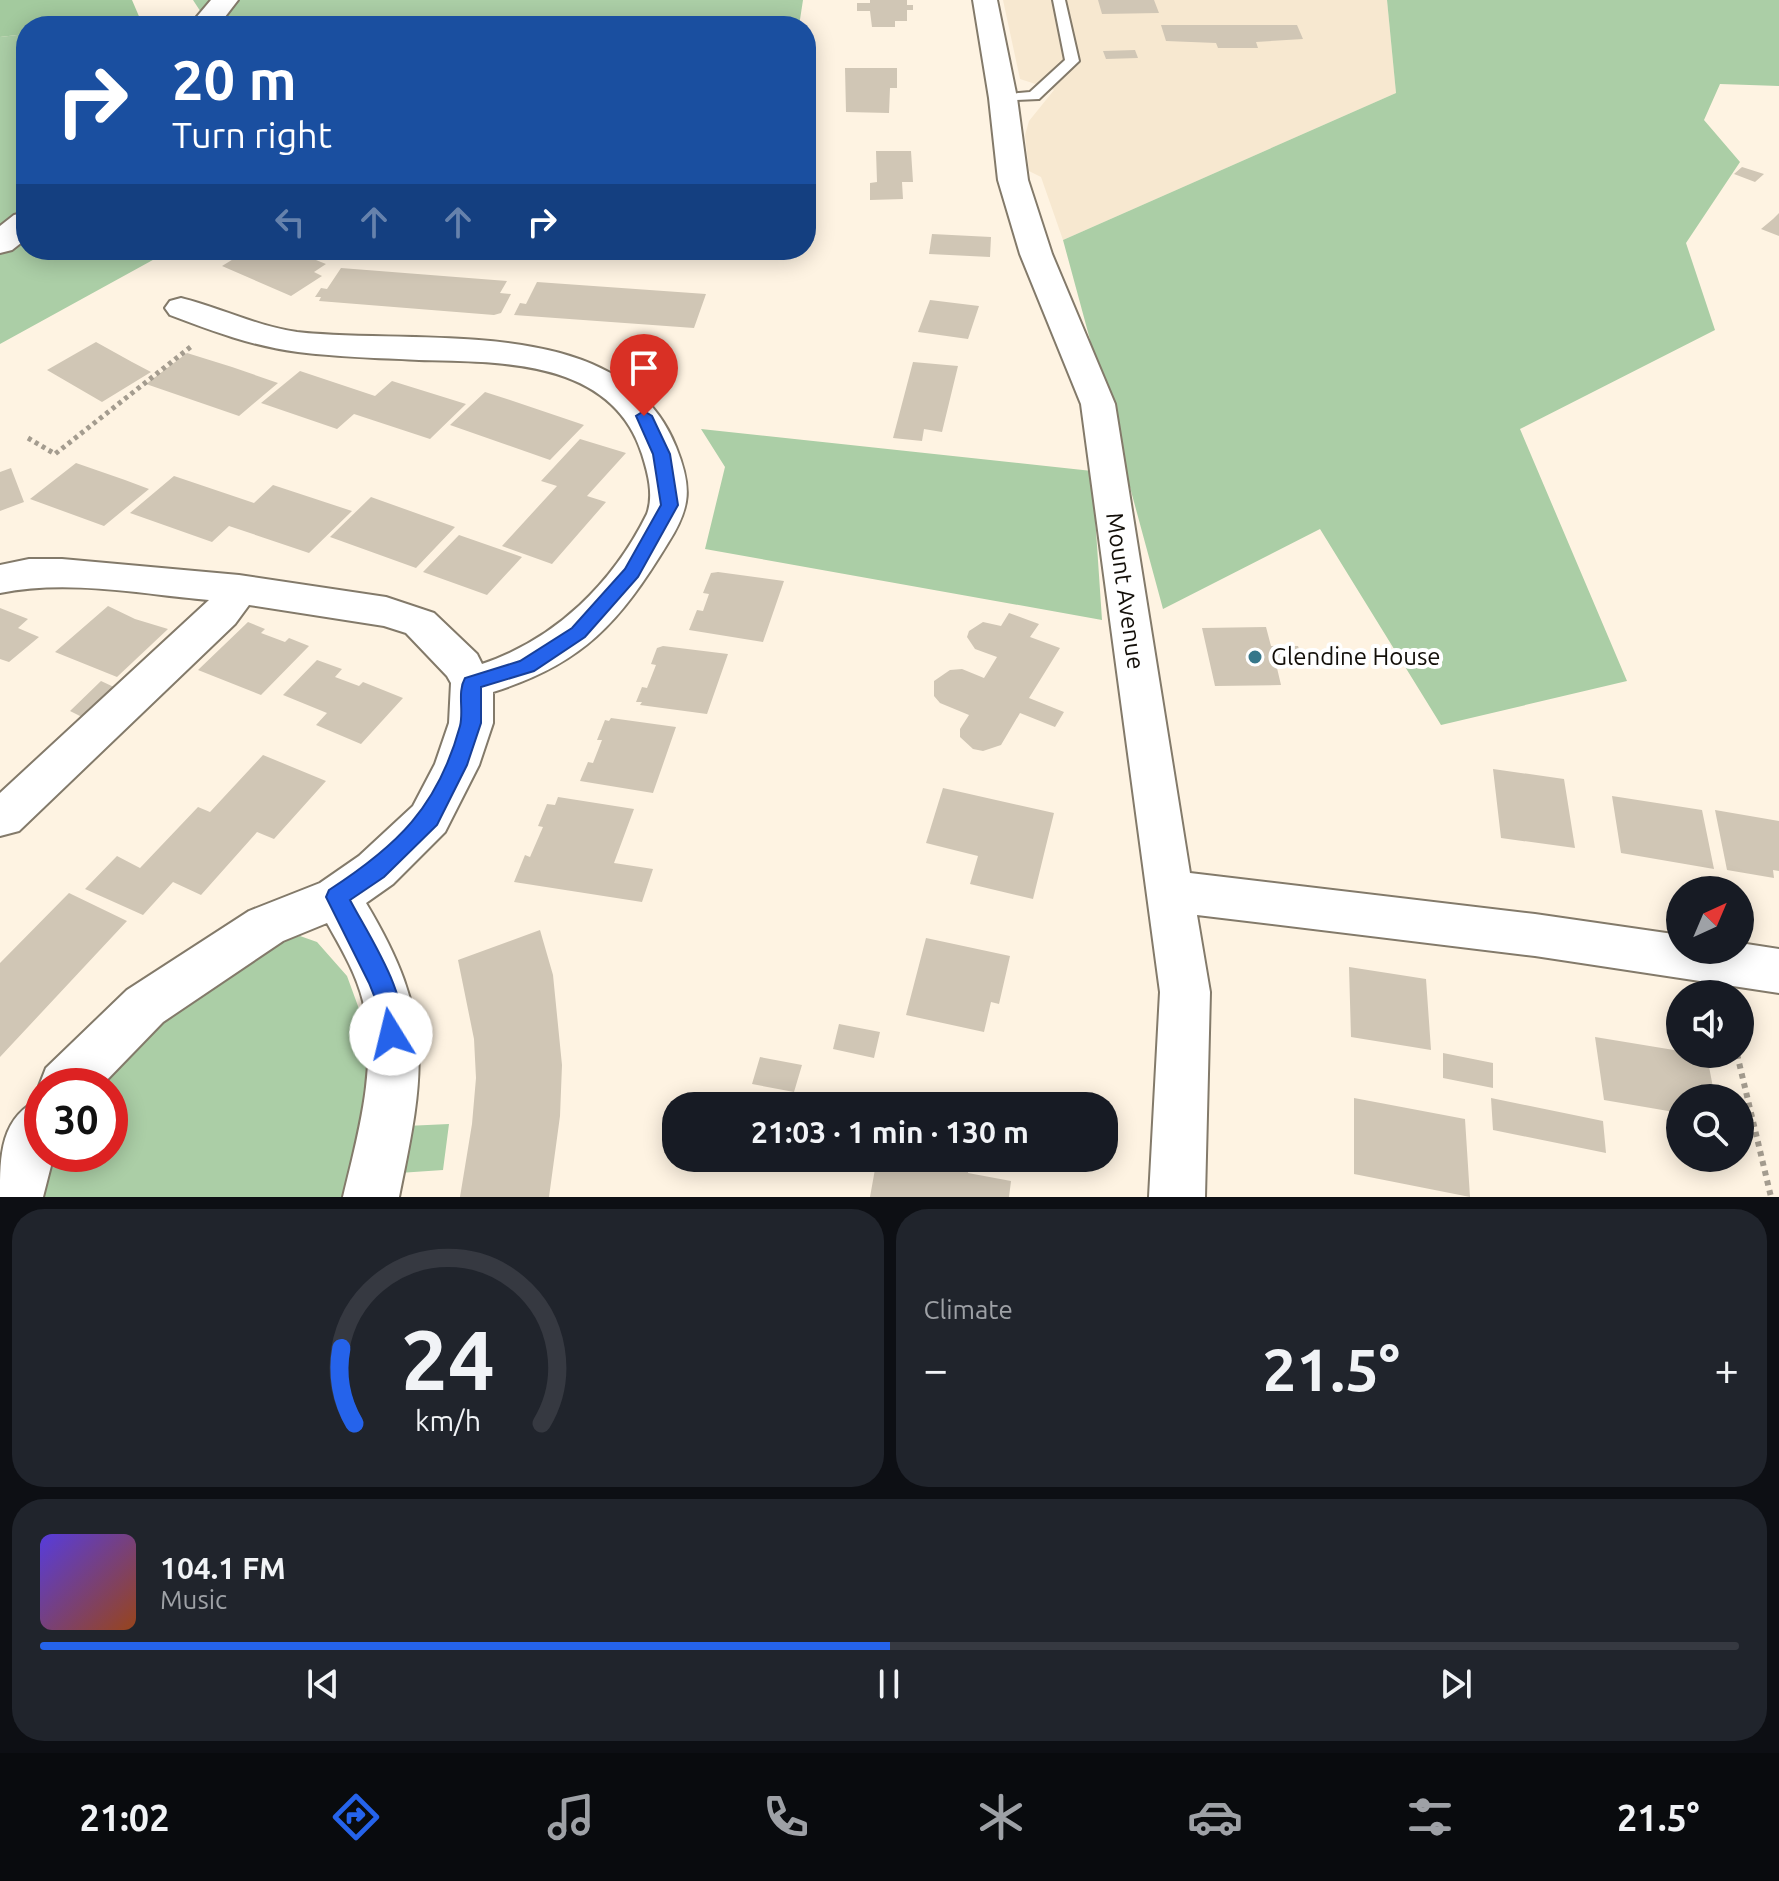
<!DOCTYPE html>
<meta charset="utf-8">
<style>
body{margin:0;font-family:Ubuntu,sans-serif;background:#20242c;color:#f1f3f6;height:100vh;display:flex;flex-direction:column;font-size:30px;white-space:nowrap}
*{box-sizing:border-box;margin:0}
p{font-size:26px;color:#9ea1a6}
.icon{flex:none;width:44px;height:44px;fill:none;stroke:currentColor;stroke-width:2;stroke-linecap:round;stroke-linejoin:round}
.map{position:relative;height:1197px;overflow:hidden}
.details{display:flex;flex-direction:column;gap:12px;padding:12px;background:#0d0f14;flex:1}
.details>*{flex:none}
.banner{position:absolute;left:16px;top:16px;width:800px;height:244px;border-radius:32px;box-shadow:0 4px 20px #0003;background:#1a4fa0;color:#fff;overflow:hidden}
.needle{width:52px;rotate:44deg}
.fabs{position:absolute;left:1666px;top:876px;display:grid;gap:16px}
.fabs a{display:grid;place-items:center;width:88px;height:88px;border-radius:50%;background:#171b24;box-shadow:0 4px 20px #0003;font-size:40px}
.speed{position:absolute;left:24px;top:1068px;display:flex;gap:16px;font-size:40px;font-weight:700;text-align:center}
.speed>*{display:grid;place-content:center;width:104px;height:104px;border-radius:50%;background:#171b24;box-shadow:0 4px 20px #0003;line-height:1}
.speed .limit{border:12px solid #d22;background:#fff;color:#111}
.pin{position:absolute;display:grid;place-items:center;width:68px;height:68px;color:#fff;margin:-82px -34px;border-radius:50% 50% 50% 0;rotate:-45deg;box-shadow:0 0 8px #0007}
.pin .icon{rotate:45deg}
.me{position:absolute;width:88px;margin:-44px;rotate:351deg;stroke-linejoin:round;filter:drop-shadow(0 0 6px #0008)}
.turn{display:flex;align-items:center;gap:28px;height:168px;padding:0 24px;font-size:36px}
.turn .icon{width:104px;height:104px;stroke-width:2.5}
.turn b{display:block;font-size:56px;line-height:68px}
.lanes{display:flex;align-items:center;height:76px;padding:0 24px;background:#0003;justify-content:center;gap:40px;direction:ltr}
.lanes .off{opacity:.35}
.big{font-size:60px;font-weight:700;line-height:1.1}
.details .widget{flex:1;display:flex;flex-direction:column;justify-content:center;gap:12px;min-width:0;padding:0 28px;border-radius:32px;background:#20242c}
.details .dial{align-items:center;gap:0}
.dial svg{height:208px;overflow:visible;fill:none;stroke:#363941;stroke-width:7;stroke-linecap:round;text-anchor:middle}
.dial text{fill:#f1f3f6;stroke:none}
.song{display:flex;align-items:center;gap:24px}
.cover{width:96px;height:96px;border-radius:12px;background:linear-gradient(135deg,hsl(250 70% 55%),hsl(20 70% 35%))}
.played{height:8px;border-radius:4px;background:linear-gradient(90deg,#2563eb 50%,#363941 50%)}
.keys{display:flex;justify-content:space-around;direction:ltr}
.heat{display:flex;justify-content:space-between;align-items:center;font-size:44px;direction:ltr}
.details .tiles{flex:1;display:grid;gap:12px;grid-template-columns:1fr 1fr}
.widget:last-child{grid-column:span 2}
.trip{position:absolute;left:662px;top:1092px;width:456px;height:80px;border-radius:32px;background:#171b24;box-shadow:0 4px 20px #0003;font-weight:700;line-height:80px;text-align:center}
.menu{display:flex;height:128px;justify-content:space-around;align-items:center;background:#090b0e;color:#9ea1a6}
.menu .icon{width:56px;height:56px}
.menu .current{color:#2563eb}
.menu b{font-size:36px;color:#f1f3f6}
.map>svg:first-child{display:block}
</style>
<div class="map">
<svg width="1779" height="1197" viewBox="0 0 1779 1197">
<rect width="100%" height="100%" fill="#fef3e2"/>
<path fill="#f7e8d0" d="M1003 0H1387L1396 93 1063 240 1041 177 1029 171 1025 135 1029 121 1054 90 1020 79Z"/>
<path fill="#abcea6" d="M193 0H803L799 26H210Z
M1387 0H1779V86L1720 84 1704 120 1740 162 1686 243 1715 330 1520 429 1627 681 1441 725 1320 529 1163 609 1063 240 1396 93Z
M26 34V250H171L0 344V37Z
M701 429 1092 471 1102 620 705 549 725 467Z
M300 936 317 942 347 976 374 1050 344 1197H37L49 1154H110V1086H90L137 1028 270 944Z
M449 1124 443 1170 399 1173 406 1126Z"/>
<path fill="#a3ca9e" d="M0 0H132L141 21 101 26H26V34L0 37Z"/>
<path fill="#d0c6b5" d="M870 0H907V5H913V10H907V21H895V27H872L870 11H857V3H870Z
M1098 0H1154L1159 13 1102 14Z
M1161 25H1297L1303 39 1256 42 1258 48H1218L1216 43 1166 41Z
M1135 50 1138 58 1106 59 1103 51Z
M845 68H897V88H890L889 113 846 112Z
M876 151H911L913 182H902L903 199 870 200V183L877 182Z
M1742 167 1764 174 1755 182 1734 174Z
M1779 213V236L1761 229 1773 219Z
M932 234 991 237 990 257 929 254Z
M248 250H291L326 264 314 272 322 276 291 296 222 266Z
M341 268 507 281 500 293 511 294 501 313 494 315 319 301 321 297H315L321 288 327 289Z
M537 282 706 294 694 328 514 315 520 303 526 304Z
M930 300 979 306 968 339 918 332Z
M96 342 132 362 151 372 102 402 47 370Z
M187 353 232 367 278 383 239 416 146 384Z
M913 362 958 366 942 432 924 429 922 441 893 438Z
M300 371 375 396 392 381 466 404 430 439 354 414 337 429 261 403Z
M485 392 510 400 584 425 550 460 450 425Z
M580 439 626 453 587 496 606 502 552 564 502 546 557 486 541 481Z
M76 463 125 480 149 489 104 526 30 499Z
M11 468 24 502 0 511V472Z
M174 476 254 503 273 485 352 511 309 553 229 526 212 542 130 513Z
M371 497 455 527 416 568 330 537Z
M459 535 522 557 487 595 423 572Z
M718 572 784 581 763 642 689 630 697 610 703 611 709 594 703 593 711 573Z
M108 606 135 619 168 629 117 677 55 652Z
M0 608 28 619 18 628 39 637 9 662 0 659Z
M1009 613 1039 624 1030 637 1060 648 1029 698 1064 712 1055 727 1020 713 1001 745 983 751 973 749 960 737V729L969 715 940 703 934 696V681L950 670 962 669 984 678 997 657 975 649 967 637 969 631 983 622 1001 626Z
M248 622 265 629 261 633 285 642 289 638 309 646 261 695 198 670Z
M1266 627 1271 646H1298L1305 667 1277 668 1281 685 1215 686 1202 628Z
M663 646 728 654 707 714 640 705 642 702H636L642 687 647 688 656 665 651 664 657 648Z
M317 660 342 669 335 677 359 686 363 682 403 698 361 744 316 725 327 713 283 695Z
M101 681 116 688 84 718 70 711Z
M611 718 676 727 653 793 580 781 588 762 593 763 602 740H597L605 720 609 721Z
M263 755 326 781 274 839 257 832 201 895 173 882 143 915 85 889 117 856 140 868 198 807 210 812Z
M1493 769 1564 779 1575 848 1501 838Z
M943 788 1054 813 1033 899 970 884 978 856 926 843Z
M1612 796 1702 810 1714 869 1621 853Z
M558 797 634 809 614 863 653 869 642 902 514 882 525 855 530 857 543 827 538 826 547 804 555 805Z
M1715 810 1779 821V871L1773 870 1774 878 1727 870Z
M69 893 127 921 0 1057V963Z
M540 930 553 975 562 1065 560 1116 549 1197H460L472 1124 476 1078 474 1039 458 960Z
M926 938 1010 956 999 1004 991 1002 984 1032 906 1015Z
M1349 967 1426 979 1431 1050 1351 1037Z
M839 1024 880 1032 874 1058 833 1049Z
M1595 1037 1680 1051V1054L1707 1056 1715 1098H1680V1113L1604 1100Z
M1443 1053 1493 1063V1088L1443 1078Z
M760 1057 802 1065 794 1092 752 1084Z
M1354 1098 1465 1119 1470 1197 1354 1174Z
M1491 1098 1603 1121 1606 1153 1493 1130Z
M877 1158 924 1166 925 1158H970L968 1173 1011 1181 1009 1197H870Z"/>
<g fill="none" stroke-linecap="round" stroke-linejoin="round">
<g stroke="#837a6a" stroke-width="4">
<path id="lane" d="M1053 0H1065L1079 61 1039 99 998 101V95L1030 92 1065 60Z"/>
</g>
<g stroke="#837a6a" stroke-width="4">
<path id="street" d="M973 0H997L1017 98 1028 180 1052 254 1115 404 1190 873 1535 914 1680 935V950H1740V943L1779 949V993L1535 956 1197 915 1210 992 1205 1197H1149L1160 992 1081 404 1020 254 998 180 989 98Z
M181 298C221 308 256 326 297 332 416 346 622 310 676 447 692 487 691 507 668 543 620 622 583 664 493 692V723L479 765 445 832 393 884 366 903C435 1018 425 1071 399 1197H343C358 1134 378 1066 363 1001 356 973 341 948 327 923L283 941 163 1022 101 1086H42V1094L39 1086 46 1068 127 990 249 911 320 883 359 856 413 806 435 764 449 723 451 683 447 676 406 633 384 626 249 605 235 624 19 831 0 836V793L209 600C141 594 68 579 0 593V565L29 559H62L239 575 386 597 434 613 477 654 482 664C556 639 613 583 647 514 654 495 648 473 642 454 612 359 500 362 419 360 379 358 338 357 298 352 252 346 212 331 170 315L165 308 170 301Z
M42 1098V1154H54L43 1197H0C0 1155 0 1116 42 1098Z"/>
</g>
<g stroke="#837a6a" stroke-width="4">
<path id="secondary" d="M211 0H238L218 26H189Z
M26 212V239L12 250 0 253V226L14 215Z"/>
</g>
<path stroke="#a49c8f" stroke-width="5" stroke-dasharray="4 4" stroke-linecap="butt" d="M28 438 55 454 193 345"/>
<path stroke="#a49c8f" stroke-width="6" stroke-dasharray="5 5" stroke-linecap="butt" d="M1737 1054 1771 1197"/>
<use href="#lane" fill="#fff" fill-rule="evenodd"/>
<use href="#street" fill="#fff" fill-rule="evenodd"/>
<use href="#secondary" fill="#fff" fill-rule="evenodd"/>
</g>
<path fill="#2563eb" stroke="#184099" stroke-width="2" d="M644 411 652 416 670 454 678 505 638 577 585 637 534 671 481 687V723L467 765 437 825 384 877 350 900C367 933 416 1005 399 1041L391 1045 383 1041 377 1003 369 983 326 897 329 890C397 846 438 807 460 726 464 711 457 692 465 678L520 661 572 628 625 569 661 505 653 454 636 416Z"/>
<circle fill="#36778a" stroke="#fff" stroke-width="3" cx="1255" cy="657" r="8"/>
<g text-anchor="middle" stroke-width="8" stroke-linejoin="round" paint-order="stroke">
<g font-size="24" fill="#130f09" stroke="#fff">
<text transform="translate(1125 591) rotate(82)" y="8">Mount Avenue</text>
</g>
<g font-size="24" fill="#130f09" stroke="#fff" text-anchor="start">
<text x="1271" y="665">Glendine House</text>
</g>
</g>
</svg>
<div class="fabs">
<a><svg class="needle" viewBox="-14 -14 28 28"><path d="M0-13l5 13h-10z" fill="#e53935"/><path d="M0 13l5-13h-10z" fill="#9ea1a6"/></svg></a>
<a><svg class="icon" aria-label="sound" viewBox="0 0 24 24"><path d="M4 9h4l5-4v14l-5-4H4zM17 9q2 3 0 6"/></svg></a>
<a><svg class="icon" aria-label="search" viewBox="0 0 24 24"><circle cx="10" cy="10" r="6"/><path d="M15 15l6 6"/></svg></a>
</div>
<div class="speed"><div class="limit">30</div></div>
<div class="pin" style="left:644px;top:416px;background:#d93025"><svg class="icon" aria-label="arrive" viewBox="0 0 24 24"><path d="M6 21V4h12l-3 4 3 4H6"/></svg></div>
<svg class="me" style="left:391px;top:1034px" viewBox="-20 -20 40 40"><circle r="19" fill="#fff"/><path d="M0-13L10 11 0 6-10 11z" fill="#2563eb"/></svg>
<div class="trip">21:03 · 1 min · 130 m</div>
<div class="banner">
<div class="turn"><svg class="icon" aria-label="right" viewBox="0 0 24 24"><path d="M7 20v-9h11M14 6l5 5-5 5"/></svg><div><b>20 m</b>Turn right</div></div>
<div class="lanes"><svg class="icon off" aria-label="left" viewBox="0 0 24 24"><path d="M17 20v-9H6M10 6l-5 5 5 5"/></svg><svg class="icon off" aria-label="ahead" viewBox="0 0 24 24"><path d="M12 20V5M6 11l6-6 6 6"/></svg><svg class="icon off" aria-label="ahead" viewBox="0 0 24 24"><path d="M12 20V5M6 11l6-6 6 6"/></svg><svg class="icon" aria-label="right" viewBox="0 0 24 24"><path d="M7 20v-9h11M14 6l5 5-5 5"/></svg></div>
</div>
</div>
<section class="details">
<div class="tiles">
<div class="widget dial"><svg viewBox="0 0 100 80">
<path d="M14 69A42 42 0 1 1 86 69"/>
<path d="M14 69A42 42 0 0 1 9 40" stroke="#2563eb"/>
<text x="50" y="56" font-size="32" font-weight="700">24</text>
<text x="50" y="72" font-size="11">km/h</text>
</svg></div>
<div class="widget"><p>Climate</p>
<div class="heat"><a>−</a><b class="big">21.5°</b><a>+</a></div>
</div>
<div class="widget">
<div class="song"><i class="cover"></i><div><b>104.1 FM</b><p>Music</p></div></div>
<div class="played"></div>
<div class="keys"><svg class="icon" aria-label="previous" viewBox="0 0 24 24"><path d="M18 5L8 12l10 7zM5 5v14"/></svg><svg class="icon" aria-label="pause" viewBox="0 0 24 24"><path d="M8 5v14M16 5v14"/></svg><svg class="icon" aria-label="next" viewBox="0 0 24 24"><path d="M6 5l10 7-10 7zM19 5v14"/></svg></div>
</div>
</div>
</section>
<nav class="menu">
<b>21:02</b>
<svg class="icon current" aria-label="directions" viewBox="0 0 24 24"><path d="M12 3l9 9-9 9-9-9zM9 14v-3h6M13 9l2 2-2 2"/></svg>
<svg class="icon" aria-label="music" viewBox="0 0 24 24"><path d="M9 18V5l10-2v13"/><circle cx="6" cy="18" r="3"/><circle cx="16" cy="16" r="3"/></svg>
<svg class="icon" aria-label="phone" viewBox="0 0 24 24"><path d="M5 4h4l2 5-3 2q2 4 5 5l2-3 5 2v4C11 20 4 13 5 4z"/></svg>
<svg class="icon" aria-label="climate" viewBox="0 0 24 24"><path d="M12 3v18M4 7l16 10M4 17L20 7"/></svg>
<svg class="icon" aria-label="car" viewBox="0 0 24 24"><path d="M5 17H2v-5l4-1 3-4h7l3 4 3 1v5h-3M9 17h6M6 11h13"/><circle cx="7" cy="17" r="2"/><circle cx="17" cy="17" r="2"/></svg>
<svg class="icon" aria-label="filters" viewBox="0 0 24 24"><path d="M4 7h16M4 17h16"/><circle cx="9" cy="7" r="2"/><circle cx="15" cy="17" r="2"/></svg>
<b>21.5°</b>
</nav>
